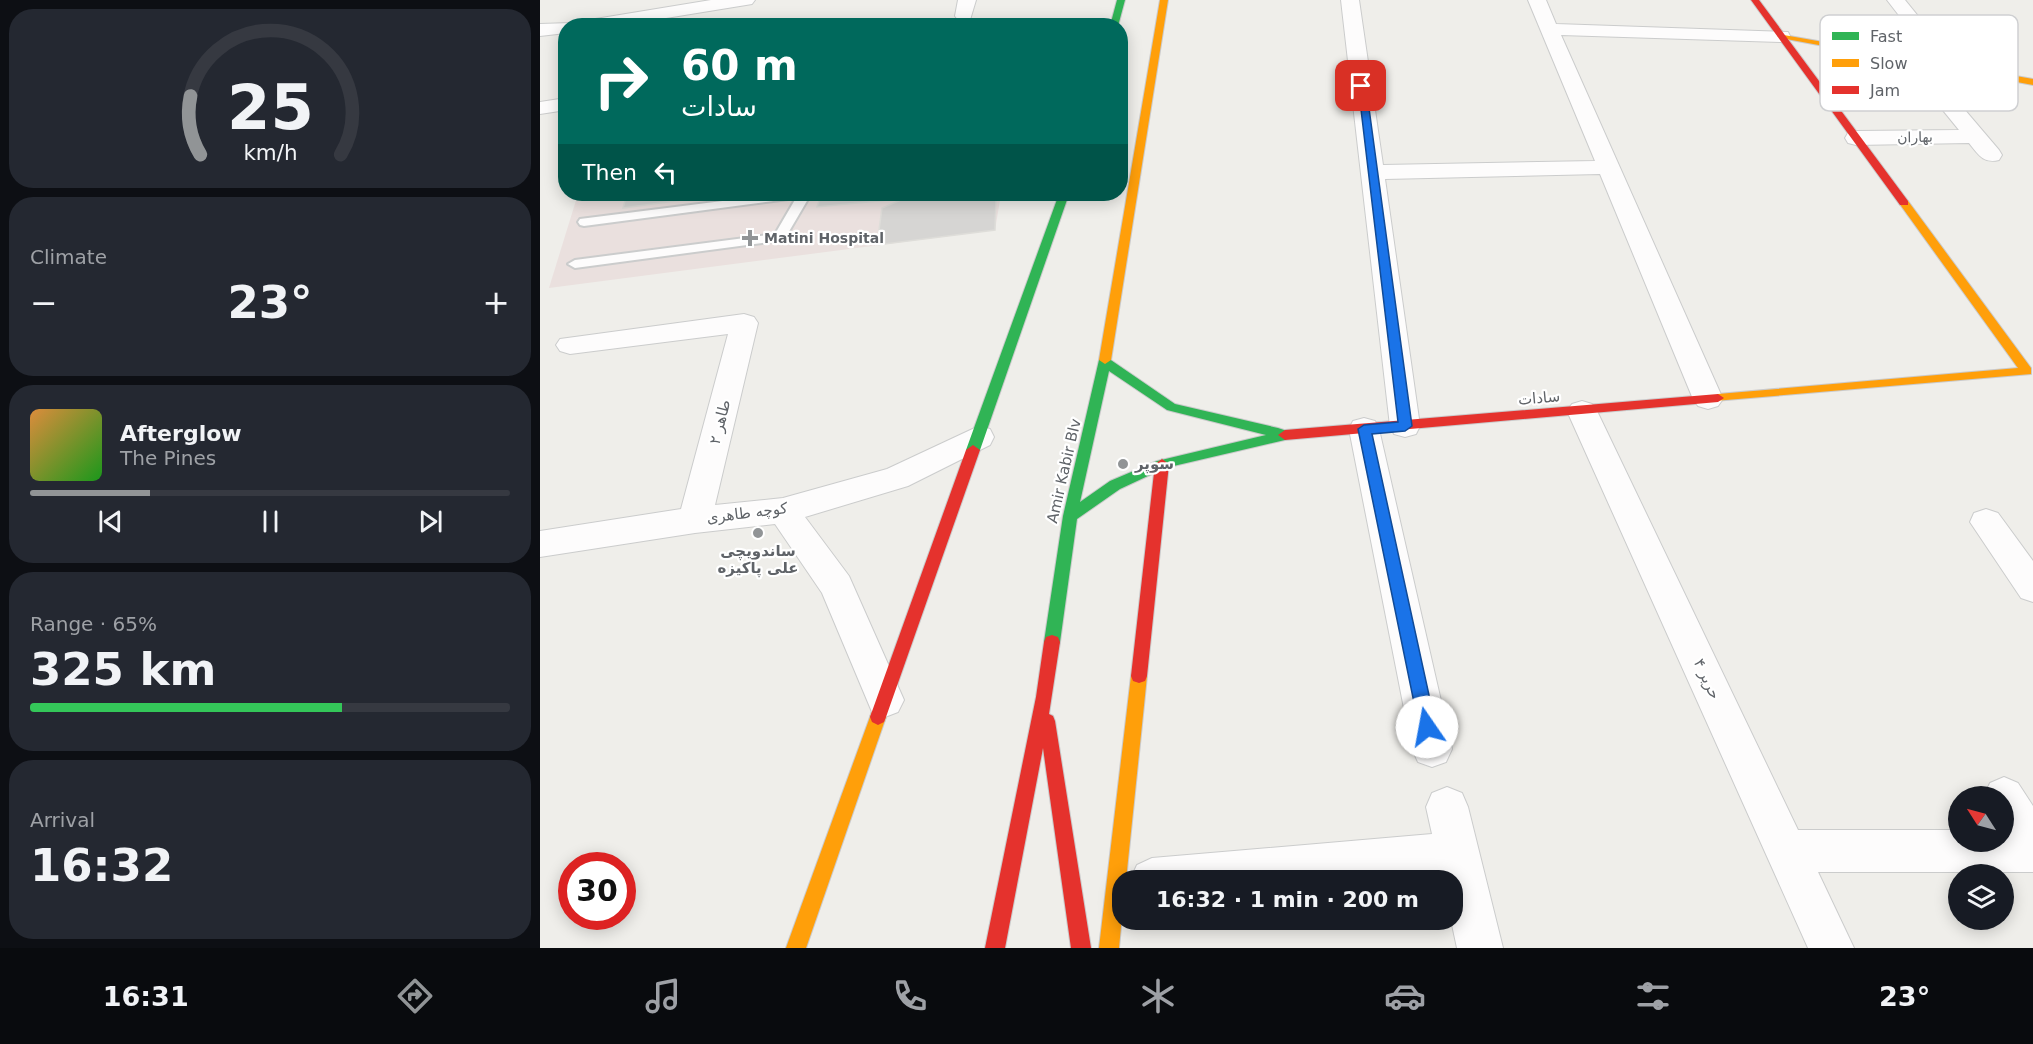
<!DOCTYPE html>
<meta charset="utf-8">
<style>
body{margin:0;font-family:"DejaVu Sans",Cairo,sans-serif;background:#242831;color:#f1f3f6;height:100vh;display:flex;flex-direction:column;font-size:22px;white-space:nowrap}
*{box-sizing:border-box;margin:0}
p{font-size:20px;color:#9ea1a6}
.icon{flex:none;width:33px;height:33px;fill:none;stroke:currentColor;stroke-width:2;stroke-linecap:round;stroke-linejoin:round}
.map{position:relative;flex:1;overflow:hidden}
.sheet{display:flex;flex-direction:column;gap:9px;padding:9px;background:#0d0f14;width:540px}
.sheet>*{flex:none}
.hud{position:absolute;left:18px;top:18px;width:570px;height:183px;border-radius:24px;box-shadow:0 3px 15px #0003;background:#00695c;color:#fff;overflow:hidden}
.needle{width:39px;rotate:306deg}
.buttons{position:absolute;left:1408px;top:786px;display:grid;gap:12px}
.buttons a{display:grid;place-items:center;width:66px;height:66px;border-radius:50%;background:#171b24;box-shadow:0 3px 15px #0003;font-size:30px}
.speed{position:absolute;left:18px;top:852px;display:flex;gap:12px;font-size:30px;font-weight:700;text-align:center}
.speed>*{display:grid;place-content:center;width:78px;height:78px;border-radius:50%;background:#171b24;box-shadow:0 3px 15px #0003;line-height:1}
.speed .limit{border:9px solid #d22;background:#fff;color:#111}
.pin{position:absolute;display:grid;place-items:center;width:51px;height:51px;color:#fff;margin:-26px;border-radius:12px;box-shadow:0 3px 9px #0006}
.me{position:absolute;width:66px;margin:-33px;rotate:348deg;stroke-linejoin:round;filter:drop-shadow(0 0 4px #0008)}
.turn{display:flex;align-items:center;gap:21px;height:126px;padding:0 24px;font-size:27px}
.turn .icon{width:78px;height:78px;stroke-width:2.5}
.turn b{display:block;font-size:42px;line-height:51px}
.then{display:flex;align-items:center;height:57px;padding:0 24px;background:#0003;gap:12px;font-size:22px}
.big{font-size:45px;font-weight:700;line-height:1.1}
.sheet .card{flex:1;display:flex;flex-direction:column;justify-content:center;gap:9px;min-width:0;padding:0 21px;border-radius:24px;background:#242831}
.sheet .dial{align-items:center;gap:0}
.dial svg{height:156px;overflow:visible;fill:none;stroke:#363941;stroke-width:7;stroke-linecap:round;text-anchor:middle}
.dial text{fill:#f1f3f6;stroke:none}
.song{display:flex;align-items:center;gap:18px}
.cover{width:72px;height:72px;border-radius:9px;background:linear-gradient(135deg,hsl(30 70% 55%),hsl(120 70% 35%))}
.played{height:6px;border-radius:3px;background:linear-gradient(90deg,#919496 25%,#363941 25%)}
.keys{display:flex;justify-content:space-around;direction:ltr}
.heat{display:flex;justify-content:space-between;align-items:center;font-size:33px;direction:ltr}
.charge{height:9px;border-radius:4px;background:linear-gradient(90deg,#34c759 65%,#363941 0)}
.trip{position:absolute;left:572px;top:870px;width:351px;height:60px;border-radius:24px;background:#171b24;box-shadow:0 3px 15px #0003;font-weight:700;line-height:60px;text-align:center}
.menu{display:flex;height:96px;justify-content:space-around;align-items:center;background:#090b0e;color:#9ea1a6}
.menu .icon{width:42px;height:42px}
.menu .current{color:#919496}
.menu b{font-size:27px;color:#f1f3f6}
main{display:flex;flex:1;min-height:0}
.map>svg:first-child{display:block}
</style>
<main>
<section class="sheet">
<div class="card dial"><svg viewBox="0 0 100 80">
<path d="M14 69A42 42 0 1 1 86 69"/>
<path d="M14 69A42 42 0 0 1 9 39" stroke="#919496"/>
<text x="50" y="56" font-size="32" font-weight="700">25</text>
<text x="50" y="72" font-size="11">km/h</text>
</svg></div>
<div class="card"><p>Climate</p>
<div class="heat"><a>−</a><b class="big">23°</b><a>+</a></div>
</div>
<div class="card">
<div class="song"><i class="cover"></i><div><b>Afterglow</b><p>The Pines</p></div></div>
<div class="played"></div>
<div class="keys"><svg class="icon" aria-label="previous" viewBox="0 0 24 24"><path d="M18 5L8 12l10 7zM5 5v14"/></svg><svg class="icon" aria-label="pause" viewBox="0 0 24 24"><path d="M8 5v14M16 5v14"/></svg><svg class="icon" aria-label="next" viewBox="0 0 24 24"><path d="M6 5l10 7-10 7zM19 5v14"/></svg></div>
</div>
<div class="card"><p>Range · 65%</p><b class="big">325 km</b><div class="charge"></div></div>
<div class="card"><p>Arrival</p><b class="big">16:32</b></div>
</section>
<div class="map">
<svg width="1493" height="948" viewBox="0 0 1493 948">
<rect width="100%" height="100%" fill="#efeeea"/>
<path fill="#eae0de" d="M38 194H461L455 230 9 288Z"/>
<path fill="#d6d5d3" stroke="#deddd9" stroke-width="1.5" d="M87 194H186L83 208Z
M281 194H349L348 200 277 207Z
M375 194H456L455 230 337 245 342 208Z"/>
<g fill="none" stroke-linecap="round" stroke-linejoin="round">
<g stroke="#cbcccc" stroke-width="4">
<path id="lane" d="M237 194H271L244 240 35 268 28 264 35 260 235 234 256 198 44 226 40 225 38 222 40 219Z"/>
</g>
<g stroke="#cbcccc" stroke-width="2">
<path id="street" d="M171 0H215L212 4 206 5 77 26H26V33L0 36V24L31 23Z
M418 0H436L430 20H418L415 16Z
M801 0H819L843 165 1055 161 988 0H1006L1016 24 1248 32 1250 36 1248 40 1241 42 1021 35 1183 399 1178 406 1168 409 1158 406 1153 399 1060 174 845 179 880 426 876 434 865 437 854 434 850 426Z
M1347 0H1365L1416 63 1419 67 1416 71H1402Z
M1372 54 1379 56 1459 150 1462 155 1459 160C1443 164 1438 154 1429 143L1316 145 1308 143 1305 138 1308 133 1316 131 1419 130 1362 60 1365 56Z
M26 98V110L0 114V102Z
M204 314 214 317 218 323 175 505 243 498 347 469 439 426 450 429 454 437 450 445 368 486 265 517 309 576 364 700 358 712 345 717 332 712 282 593 235 524 155 533 0 557V531L141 509 188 334 30 354 20 351 16 345 20 339Z
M1042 401 1052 404 1057 411 1258 830H1419V842H1464V796H1444L1450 783 1464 777 1478 783 1493 806V872H1278L1314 948H1268L1027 411 1032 404Z
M824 418 835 421 839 429 912 749 906 762 892 767 878 762 872 749 809 429 813 421Z
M1446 509 1458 513 1493 561V602L1481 598 1430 522 1434 513Z
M907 787 922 793 928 807 963 948H917L911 920 912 880H903L901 876 847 880H590L597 865 612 858 892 834 886 807 892 793Z"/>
</g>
<g stroke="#cacacb" stroke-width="2">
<path id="fast" d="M577 0H585L578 26H570Z
M519 194H529L440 450 433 455 428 453 426 450Z
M565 356 635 404 738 428 750 432 752 435 745 440 625 468 580 489 537 519 520 642 518 647 512 649 506 647 504 642 523 516 559 360ZM569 371 627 410 726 435 617 461 570 481 540 502Z"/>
</g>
<g stroke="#cacacb" stroke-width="2">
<path id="slow" d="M620 0H628L571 360 565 364 559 360Z
M1238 34 1493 79V85L1241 38 1237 36Z
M1364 200 1368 201 1491 368V374L1174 401 1172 398 1178 394 1478 368 1359 203Z
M599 669 605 671 607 676 586 880H582V916L579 948H559L591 676 593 671Z
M338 709 344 712 346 717 266 948H246L330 717 332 712Z"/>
</g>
<g stroke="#cacacb" stroke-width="2">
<path id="jam" d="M1211 0H1219L1368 201V205H1360Z
M1178 394 1184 398 1178 402 745 440 738 435 745 430Z
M433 445 440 450 346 717 344 722 338 725 332 722 330 717 426 450Z
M622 459 629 464 607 676 605 681 599 683 593 681 591 676 615 464Z
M512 635 518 637 520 642 509 714 513 716 515 721 551 948H531L503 748 465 948H445L496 697 504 642 506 637Z"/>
</g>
<use href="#lane" fill="#fdfcfc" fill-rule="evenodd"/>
<use href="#street" fill="#fdfcfc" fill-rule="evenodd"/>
<use href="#fast" fill="#30b455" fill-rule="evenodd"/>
<use href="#slow" fill="#ff9f0a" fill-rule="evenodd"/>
<use href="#jam" fill="#e5322d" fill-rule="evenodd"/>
</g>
<path fill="#1a73e8" stroke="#114b97" stroke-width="1.5" d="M818 84 826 86 872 426 865 431 832 434 896 727 893 732 887 734 881 732 879 727 818 429 824 425 858 422Z"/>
<g fill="#919496" stroke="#fff" stroke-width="2">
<path d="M207 229h6v6h6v6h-6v6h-6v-6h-6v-6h6z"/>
<circle cx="583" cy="464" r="6"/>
<circle cx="218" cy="533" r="6"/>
</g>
<g text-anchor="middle" stroke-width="4.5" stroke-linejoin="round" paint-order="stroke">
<g font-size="14" fill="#5f6368" stroke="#fff">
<text transform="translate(1375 137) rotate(-1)" y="5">بهاران</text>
</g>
<g font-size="14" font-weight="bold" fill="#5f6368" stroke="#fff" text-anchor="start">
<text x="224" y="243">Matini Hospital</text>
</g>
<g font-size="15" fill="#5f6368" stroke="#fff">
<text transform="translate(999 398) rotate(-5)" y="5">سادات</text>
<text transform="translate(180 422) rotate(-76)" y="5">طاهر ۲</text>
<text transform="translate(524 471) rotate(-77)" y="5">Amir Kabir Blv</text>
<text transform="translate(207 513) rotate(-7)" y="5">کوچه طاهری</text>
<text transform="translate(1167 679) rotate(65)" y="5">حریر ۴</text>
</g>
<g font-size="15" font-weight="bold" fill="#5f6368" stroke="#fff" text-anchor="start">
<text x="595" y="469">سوپر</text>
<text x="218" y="556" text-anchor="middle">ساندویچی<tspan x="218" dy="17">علی پاکیزه</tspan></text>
</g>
</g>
<rect x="1280" y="15" width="198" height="96" rx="9" fill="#fff" stroke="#cfd0d2" stroke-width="1.5"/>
<rect x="1292" y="32" width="27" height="8" fill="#30b455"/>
<rect x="1292" y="59" width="27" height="8" fill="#ff9f0a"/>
<rect x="1292" y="86" width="27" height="8" fill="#e5322d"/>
<g font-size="16" fill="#5f6368">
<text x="1330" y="42">Fast</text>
<text x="1330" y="69">Slow</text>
<text x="1330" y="96">Jam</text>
</g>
</svg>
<div class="buttons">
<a><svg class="needle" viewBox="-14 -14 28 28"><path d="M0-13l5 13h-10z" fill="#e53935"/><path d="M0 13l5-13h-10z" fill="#9ea1a6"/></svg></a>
<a><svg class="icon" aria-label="layers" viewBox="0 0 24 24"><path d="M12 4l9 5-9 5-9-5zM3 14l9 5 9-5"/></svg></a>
</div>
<div class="speed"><div class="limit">30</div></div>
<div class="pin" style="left:821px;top:86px;background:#d93025"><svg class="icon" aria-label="arrive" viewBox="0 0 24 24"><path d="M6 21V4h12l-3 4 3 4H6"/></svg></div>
<svg class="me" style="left:887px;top:727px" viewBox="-20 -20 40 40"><circle r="19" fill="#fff"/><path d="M0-13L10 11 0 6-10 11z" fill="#1a73e8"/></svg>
<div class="trip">16:32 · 1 min · 200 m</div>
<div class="hud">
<div class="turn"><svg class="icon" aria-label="right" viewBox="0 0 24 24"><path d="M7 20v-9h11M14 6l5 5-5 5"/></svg><div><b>60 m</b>سادات</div></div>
<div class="then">Then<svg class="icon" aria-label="left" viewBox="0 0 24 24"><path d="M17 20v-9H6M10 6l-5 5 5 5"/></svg></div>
</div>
</div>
</main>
<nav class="menu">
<b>16:31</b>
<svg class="icon current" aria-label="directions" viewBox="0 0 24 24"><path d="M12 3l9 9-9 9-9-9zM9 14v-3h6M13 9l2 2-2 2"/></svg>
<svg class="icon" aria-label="music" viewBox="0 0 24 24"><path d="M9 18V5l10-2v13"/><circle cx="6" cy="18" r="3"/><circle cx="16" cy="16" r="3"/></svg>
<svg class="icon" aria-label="phone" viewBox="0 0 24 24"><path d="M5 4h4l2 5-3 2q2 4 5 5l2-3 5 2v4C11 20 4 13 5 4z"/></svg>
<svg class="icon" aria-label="climate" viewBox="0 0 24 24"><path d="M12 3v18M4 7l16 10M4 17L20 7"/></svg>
<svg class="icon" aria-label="car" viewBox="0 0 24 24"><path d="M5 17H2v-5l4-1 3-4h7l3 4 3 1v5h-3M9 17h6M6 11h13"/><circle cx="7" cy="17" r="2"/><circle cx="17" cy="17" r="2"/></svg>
<svg class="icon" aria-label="filters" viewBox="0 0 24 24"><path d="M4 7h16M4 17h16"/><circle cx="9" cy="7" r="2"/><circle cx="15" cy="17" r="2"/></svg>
<b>23°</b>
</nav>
